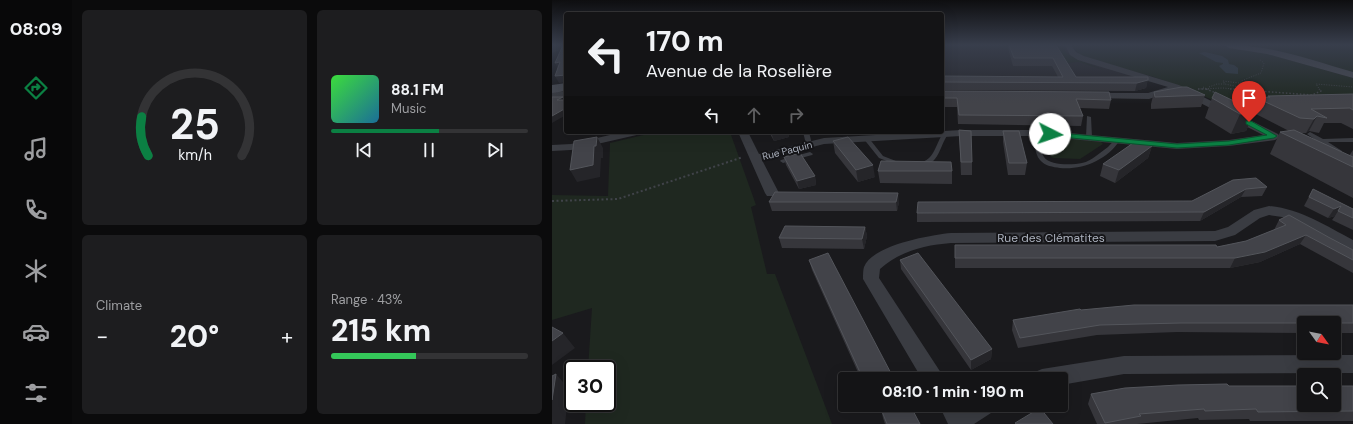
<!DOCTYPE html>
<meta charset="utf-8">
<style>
body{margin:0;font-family:"DM Sans",sans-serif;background:#1d1d1f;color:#f1f3f6;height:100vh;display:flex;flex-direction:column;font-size:15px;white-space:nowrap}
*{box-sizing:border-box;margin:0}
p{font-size:13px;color:#9d9ea1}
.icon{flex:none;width:22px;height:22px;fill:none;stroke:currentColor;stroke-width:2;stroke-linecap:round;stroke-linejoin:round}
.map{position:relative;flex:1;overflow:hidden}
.sheet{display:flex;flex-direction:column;gap:10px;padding:10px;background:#0b0b0c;width:480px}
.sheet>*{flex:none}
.top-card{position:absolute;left:12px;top:12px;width:380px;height:122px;border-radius:4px;box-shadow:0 4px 16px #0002,0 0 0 1px #333335;background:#141416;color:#f1f3f6;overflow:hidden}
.needle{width:26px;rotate:123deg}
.tools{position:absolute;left:745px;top:316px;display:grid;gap:8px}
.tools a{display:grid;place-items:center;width:44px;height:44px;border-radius:4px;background:#141416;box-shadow:0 4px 16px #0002,0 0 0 1px #333335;font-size:20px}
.speed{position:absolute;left:12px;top:360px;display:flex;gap:8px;font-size:20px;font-weight:700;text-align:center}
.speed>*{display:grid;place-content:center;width:52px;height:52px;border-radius:50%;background:#141416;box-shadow:0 4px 16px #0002,0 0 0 1px #333335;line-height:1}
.speed .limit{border:2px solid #111;border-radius:6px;background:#fff;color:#111}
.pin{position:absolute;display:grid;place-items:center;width:34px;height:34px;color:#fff;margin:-41px -17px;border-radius:50% 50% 50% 0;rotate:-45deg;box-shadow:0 0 4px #0007}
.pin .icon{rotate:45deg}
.me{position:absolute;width:44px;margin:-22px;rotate:94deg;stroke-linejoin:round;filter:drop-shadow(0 0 3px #0008)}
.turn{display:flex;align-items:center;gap:14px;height:84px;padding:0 16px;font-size:18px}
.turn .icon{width:52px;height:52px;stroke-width:2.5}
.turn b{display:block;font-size:28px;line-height:34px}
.lanes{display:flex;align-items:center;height:38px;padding:0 16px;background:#0003;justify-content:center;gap:20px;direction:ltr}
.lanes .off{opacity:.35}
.big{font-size:30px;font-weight:800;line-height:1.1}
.sheet .card{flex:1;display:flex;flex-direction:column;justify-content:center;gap:6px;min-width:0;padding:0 14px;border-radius:6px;background:#1d1d1f}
.sheet .dial{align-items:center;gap:0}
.dial svg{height:104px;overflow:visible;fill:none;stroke:#333335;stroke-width:7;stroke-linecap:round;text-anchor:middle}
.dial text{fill:#f1f3f6;stroke:none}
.song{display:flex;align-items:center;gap:12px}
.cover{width:48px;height:48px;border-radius:6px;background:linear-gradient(135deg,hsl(120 70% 55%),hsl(200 70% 35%))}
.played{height:4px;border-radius:2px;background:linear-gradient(90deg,#0b8043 55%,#333335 55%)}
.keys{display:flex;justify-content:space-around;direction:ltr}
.heat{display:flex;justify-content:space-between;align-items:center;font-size:22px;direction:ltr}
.charge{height:6px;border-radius:3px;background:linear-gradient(90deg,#34c759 43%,#333335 0)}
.sheet .tiles{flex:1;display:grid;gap:10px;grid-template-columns:repeat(2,1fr)}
.trip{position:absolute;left:286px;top:372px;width:230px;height:40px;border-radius:4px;background:#141416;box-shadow:0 4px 16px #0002,0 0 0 1px #333335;font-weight:800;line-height:40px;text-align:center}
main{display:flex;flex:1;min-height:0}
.menu{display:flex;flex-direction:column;width:72px;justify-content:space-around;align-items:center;background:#080809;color:#9d9ea1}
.menu .icon{width:28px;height:28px}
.menu .current{color:#0b8043}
.menu b{font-size:18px;color:#f1f3f6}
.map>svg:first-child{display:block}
</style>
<main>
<nav class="menu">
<b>08:09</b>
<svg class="icon current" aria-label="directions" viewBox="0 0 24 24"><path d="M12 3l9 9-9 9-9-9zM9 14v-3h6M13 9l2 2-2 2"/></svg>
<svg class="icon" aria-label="music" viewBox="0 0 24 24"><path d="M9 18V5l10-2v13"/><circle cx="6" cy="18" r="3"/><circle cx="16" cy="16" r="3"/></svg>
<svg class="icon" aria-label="phone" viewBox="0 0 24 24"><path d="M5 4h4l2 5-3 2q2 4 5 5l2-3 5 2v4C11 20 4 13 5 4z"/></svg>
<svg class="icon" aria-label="climate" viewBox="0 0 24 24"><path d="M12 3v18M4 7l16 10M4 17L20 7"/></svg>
<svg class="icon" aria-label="car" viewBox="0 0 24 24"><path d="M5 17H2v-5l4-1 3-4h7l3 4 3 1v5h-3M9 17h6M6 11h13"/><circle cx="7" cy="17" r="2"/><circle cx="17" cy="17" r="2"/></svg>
<svg class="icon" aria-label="filters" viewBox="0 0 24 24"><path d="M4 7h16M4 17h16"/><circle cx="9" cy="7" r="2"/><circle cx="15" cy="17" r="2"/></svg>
</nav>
<section class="sheet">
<div class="tiles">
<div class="card dial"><svg viewBox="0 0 100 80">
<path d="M14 69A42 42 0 1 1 86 69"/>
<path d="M14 69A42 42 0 0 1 9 39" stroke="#0b8043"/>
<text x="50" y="56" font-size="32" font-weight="700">25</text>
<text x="50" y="72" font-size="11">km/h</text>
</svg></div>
<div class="card">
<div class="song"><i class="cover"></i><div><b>88.1 FM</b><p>Music</p></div></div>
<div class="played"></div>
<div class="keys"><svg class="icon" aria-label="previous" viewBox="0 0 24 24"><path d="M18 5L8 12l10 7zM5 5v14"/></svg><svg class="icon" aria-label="pause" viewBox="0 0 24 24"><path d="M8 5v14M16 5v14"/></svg><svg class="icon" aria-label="next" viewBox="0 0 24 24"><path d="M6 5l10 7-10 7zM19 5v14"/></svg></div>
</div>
<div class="card"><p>Climate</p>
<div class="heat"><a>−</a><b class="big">20°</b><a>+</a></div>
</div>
<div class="card"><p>Range · 43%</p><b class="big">215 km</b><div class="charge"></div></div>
</div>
</section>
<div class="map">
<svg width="801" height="424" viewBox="0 0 801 424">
<rect width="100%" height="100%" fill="#1a1a1d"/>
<path fill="#26262a" d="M390 45H516L521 53 599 79H390Z"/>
<path fill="#1f2820" d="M452 45 509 46 516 54 524 59 552 70 527 62 515 63 505 47H451Z
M658 45 706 51 801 78V102L686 112 639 90 602 77 543 61 528 54 520 46Z
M689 45H801V73L712 49Z
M104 132H178L204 205 199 207 215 274H223L280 424H33L34 403H55V369H36L40 308 0 320V195L56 196 58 143Z
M498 137 549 142 551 144 528 159 502 158 499 157 493 139Z"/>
<path fill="#2e3a43" d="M653 52 670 56 676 60 677 64 682 65 686 68V74L674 73 667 66 671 64V63L664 62 647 53Z"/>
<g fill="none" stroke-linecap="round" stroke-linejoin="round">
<path stroke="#404349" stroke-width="1" stroke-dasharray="1 1.5" stroke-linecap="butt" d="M687 83 671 81 673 84 687 87
M651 87 657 90
M657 87 665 84H673
M646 89 671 88 691 90
M687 90 689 81 709 73 712 63 707 59
M768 90 764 84 801 87"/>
<path stroke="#404349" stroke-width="1.5" stroke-dasharray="1.5 2" stroke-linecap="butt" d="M646 89H657
M654 89 664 93
M678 89 760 95 769 91 767 89
M698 98 706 91
M684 103 696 102 698 98 686 89"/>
<path stroke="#404349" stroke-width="2" stroke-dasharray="2 2.5" stroke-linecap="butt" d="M0 201 66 199 191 157"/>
<path fill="#3a3c42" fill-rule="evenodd" d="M535 116 539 117 540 137 537 139 534 137Z
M485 131 488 133C489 140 488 151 492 157 498 166 521 165 530 163 535 162 540 159 544 156 548 153 552 150 556 147 559 144 562 140 565 138L568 140C555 160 531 170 508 168 501 167 493 166 488 160 482 153 483 142 482 133Z
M251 132H257L260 144 259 145 257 146 254 144Z
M393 132 396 134C387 147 387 167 367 165L366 164C369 162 374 161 377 158 383 153 386 140 391 133Z
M758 132 771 139 801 138V142H776L790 151V153L788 154 768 143 756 141V139H762L755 134Z
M314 136 316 137 331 156 349 163 350 164 349 165H345L327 158 311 138Z
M258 152 261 154 260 155 231 163 228 161 229 160Z"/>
<path fill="#3a3c42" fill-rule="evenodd" d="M513 45H519L524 52 532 56 627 85 726 134 728 137 723 140 677 146 625 149 485 136H409L272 144 210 160 227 193 225 196H215L213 193 186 132H196L207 154 272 138 409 130H485L625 143 677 140 711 135 623 90 597 99 535 98 533 96 535 94 538 93H596L616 87 526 60 518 55Z
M0 91 14 92V98L0 97Z
M71 132H90L89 134 19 150 0 151V145L19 144Z
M717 206C749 209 774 226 801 240V251L737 218 717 215 708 218 683 235 663 241 399 243C373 245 348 251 328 269L327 278 393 379H370L311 279C311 275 311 270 312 267 320 245 379 235 399 233L663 231 676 227 702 210Z
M801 355V373L572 374 509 385V379H479L483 372 490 369 572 356Z
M387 405H442L439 413 422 424H396Z"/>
<path fill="#484b52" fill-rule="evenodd" d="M672 45C717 44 759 60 801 72V78L715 54 677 48Z
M14 83V91L0 93V85Z"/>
</g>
<path fill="#36363b" d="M456 45H504L524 77H596L594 88 583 91 390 90V76L506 77 500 66H461L456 48Z
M390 91 559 100 557 109 528 108 531 116 529 126 406 124 405 107H390Z
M602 92 653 95 649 107 599 109V104Z
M801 94V129L789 123H772L767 133 757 131 754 133H749L797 156 801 150V198L718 154 728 132 737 131 702 113 694 131 679 134 653 118 660 98 699 110 705 98 715 97 716 96Z
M407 130 420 162V175H409Z
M451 131 475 163 473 175H456L451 142Z
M217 132H236L237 137 222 141Z
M281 141 323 177 306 182 283 153Z
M600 146 596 158 563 183 548 176 551 164Z
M232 157 263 176 264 185 247 189 234 165Z
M326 171H400V184L328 183Z
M681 180 715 187 710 196 689 197 648 221 365 222V213L640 201Z
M761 189 801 209V230L780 220 783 216 776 218 752 206Z
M217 202H347L345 211H220Z
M727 220 801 250V273L748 244 708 262 678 268H403V245L665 247 694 241 722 230Z
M313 227 315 236 312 249 230 248 227 238Z
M257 260 342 379H309L260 270Z
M348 260 440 349 439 359 419 370 349 269Z
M801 305V333H782V323H752V333L625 332 545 335 466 348 460 330 461 320 529 310Z
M677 386H801V421H698L697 419 647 420 646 418 585 424H545L536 404 539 394Z
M329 409 368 424H333L331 418Z"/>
<path fill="#252529" d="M5 45H14V48L0 53V47Z
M8 62 6 69 3 63Z
M14 75V82L7 83 3 76Z
M596 80 594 88 583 91 585 83Z
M11 97 14 102 5 100Z
M14 108V115L0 123V116Z
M703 111 694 131 679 134 688 114Z
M765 116 757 131 754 133 762 119Z
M219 132H236L237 137 222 141Z
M45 137 51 148V158H49L48 177 25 182 18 170 42 146Z
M600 146 596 158 563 183 567 170Z
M321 165 323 177 306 182 304 170Z
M263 176 264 185 247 189 245 181Z
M694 189 689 197 648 221 652 212Z
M346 193 347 202 345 211 344 202Z
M789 206 783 216 776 218 782 209Z
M313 227 315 236 312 249 310 239Z
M754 235 748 244 708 262 678 268 683 258Z
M11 333 23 348 0 365V341Z
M440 349 439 359 419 370V360Z
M4 374 17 389 13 424H0V400Z"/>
<path fill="#424349" stroke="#53555b" d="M11 45H14V75L3 76 8 62 3 63Z
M457 45H504L524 77H596V80L585 83 390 82V76L511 77 501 58H462Z
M630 87H635L653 95 603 97 602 92Z
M390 91 557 92 559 100 524 99 531 116 407 115 405 98H390Z
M663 92 703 111 688 114 660 98Z
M801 94V110L798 108 759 109 775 118 765 116 762 119 748 118 705 98 718 97 716 96Z
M0 97H11L5 100H14V108L0 116Z
M407 130 419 131 420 162H409Z
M742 130 801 157V167L728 132Z
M451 131H467L475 163H457Z
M45 137 44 146H42L41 165 18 170 22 141Z
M296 137 321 165 304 170 281 141Z
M584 141 600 146 567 170 551 164Z
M248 153 263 176 245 181 232 157Z
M329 161 399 162 400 171H326Z
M704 178 715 187 694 189 652 212 365 213 366 202 640 201 681 180Z
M761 189 801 209V218L786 211 789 206 782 209 757 197Z
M223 192 346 193 344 202H217Z
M737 215 778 238 801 250V260L754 235 713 252 683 258H403V245H664L665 247 694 241 734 225 727 220Z
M233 226 313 227 310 239 227 238Z
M276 253 342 379H311L257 260Z
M366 253 440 349 419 360 348 260Z
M582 305H801V323H629L548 325 468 338 461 320 528 309 529 310Z
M0 327 11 333 0 341Z
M4 374 0 400V376Z
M675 384 677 386H752V405H782V386H801V411L706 412 704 409 653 411 652 409 587 414 589 416 553 423 539 394 573 388 626 385Z
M336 405H358L368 424H335L329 409Z
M488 408 501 424H464L463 423Z"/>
<linearGradient id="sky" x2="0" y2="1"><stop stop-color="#0e0e10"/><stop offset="0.43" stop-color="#383e4c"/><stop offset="1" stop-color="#383e4c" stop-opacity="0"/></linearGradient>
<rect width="801" height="104" fill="url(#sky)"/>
<path fill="#0b8043" stroke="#07532c" d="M694 121H699L725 136 722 138 677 145 625 148 498 136 494 134 498 132 625 144 677 141 715 135 694 124Z"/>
<g text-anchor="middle" stroke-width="4" stroke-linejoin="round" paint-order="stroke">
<g font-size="10" fill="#abb1bd" stroke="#151518">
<text transform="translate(235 150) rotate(-14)" y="4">Rue Paquin</text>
</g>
<g font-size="12" fill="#abb1bd" stroke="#151518">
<text x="499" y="242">Rue des Clématites</text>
</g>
</g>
</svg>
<div class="tools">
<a><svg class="needle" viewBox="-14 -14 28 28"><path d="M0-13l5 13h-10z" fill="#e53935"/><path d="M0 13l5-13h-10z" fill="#9d9ea1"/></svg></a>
<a><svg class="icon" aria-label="search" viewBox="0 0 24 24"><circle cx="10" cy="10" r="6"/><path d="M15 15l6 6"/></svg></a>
</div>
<div class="speed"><div class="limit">30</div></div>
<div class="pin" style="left:697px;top:122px;background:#d93025"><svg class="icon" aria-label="arrive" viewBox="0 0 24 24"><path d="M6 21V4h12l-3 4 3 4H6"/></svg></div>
<svg class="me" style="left:498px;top:134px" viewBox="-20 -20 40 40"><circle r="19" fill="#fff"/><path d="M0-13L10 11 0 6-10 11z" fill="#0b8043"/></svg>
<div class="trip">08:10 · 1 min · 190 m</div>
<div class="top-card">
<div class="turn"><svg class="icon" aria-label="left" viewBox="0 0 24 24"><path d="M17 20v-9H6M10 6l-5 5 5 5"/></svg><div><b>170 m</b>Avenue de la Roselière</div></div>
<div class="lanes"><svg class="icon" aria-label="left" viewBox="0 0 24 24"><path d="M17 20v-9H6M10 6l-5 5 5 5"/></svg><svg class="icon off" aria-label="ahead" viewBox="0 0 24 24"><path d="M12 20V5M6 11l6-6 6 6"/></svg><svg class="icon off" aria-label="right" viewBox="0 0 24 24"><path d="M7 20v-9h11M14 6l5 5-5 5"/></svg></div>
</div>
</div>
</main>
